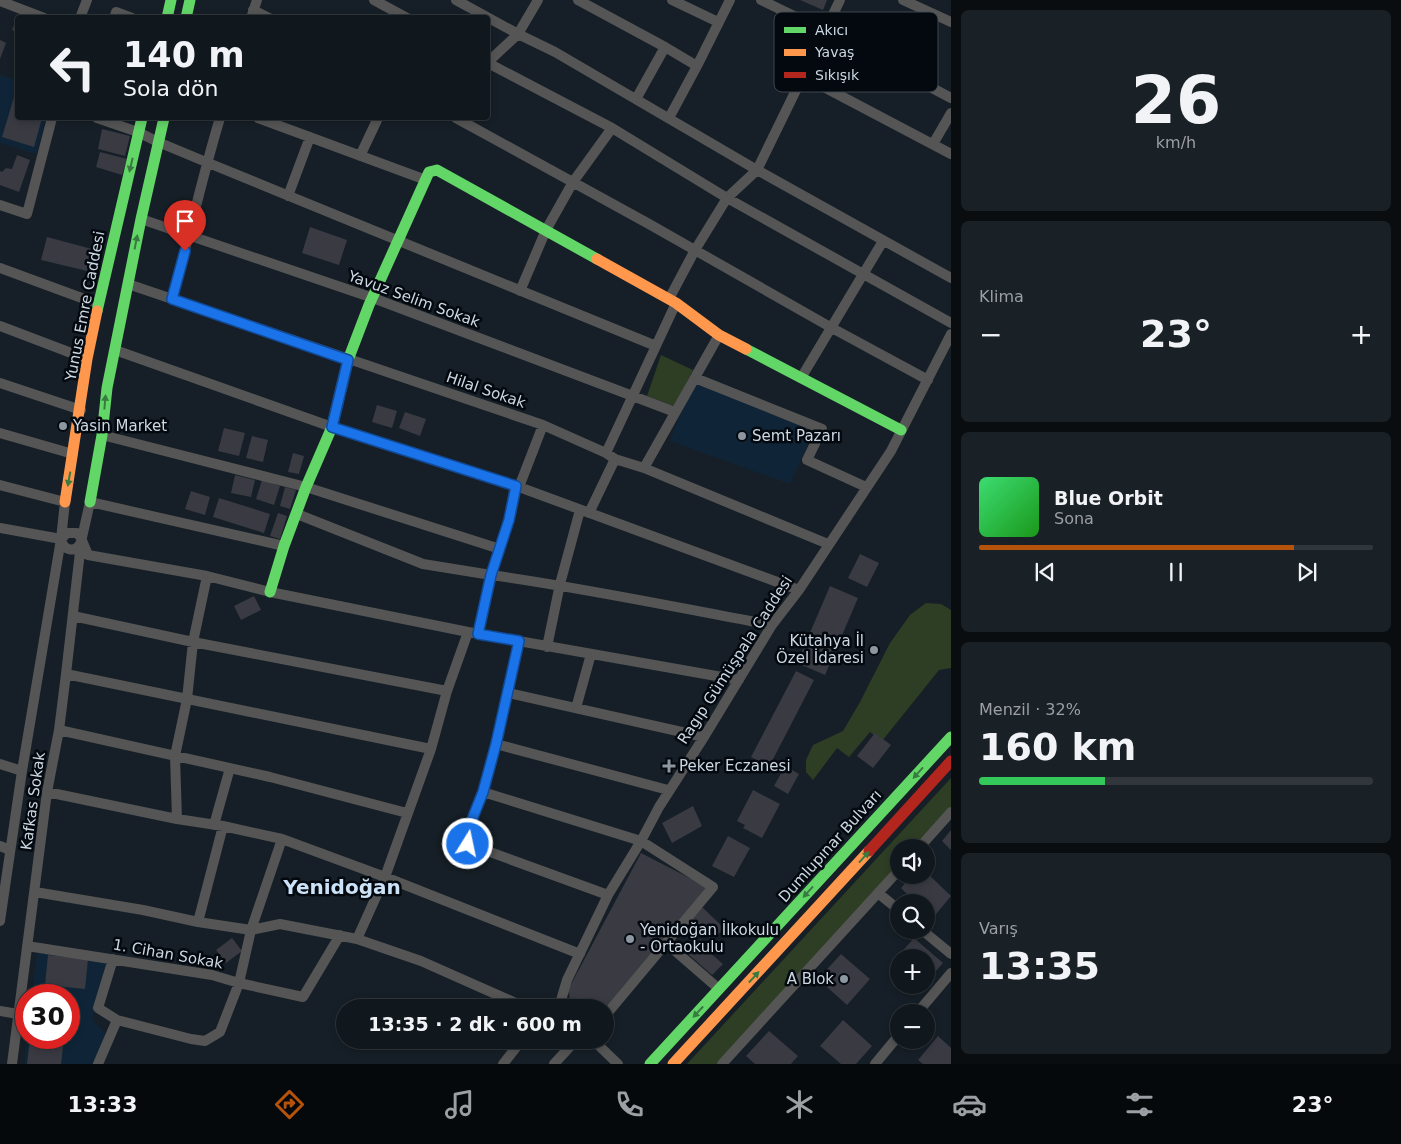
<!DOCTYPE html>
<html lang="tr">
<meta charset="utf-8">
<style>
body{margin:0;font-family:"DejaVu Sans",sans-serif;background:#192026;color:#f1f3f6;height:100vh;display:flex;flex-direction:column;font-size:19px;white-space:nowrap}
*{box-sizing:border-box;margin:0}
p{font-size:16px;color:#9c9fa4}
.icon{flex:none;width:28px;height:28px;fill:none;stroke:currentColor;stroke-width:2;stroke-linecap:round;stroke-linejoin:round}
.map{position:relative;flex:1;overflow:hidden}
.panel{display:flex;flex-direction:column;gap:10px;padding:10px;background:#090d10;width:450px}
.panel>*{flex:none}
.banner{position:absolute;left:15px;top:15px;width:475px;height:105px;border-radius:5px;box-shadow:0 2px 8px #0003,0 0 0 1px #30363b;background:#10171d;color:#f1f3f6;overflow:hidden}
.tools{position:absolute;left:890px;top:839px;display:grid;gap:10px}
.tools a{display:grid;place-items:center;width:45px;height:45px;border-radius:50%;background:#10171d;box-shadow:0 2px 8px #0003,0 0 0 1px #30363b;font-size:25px}
.speed{position:absolute;left:15px;top:984px;display:flex;gap:10px;font-size:25px;font-weight:700;text-align:center}
.speed>*{display:grid;place-content:center;width:65px;height:65px;border-radius:50%;background:#10171d;box-shadow:0 2px 8px #0003,0 0 0 1px #30363b;line-height:1}
.speed .limit{border:8px solid #d22;background:#fff;color:#111}
.pin{position:absolute;display:grid;place-items:center;width:42px;height:42px;color:#fff;margin:-51px -21px;border-radius:50% 50% 50% 0;rotate:-45deg;box-shadow:0 0 5px #0007}
.pin .icon{rotate:45deg}
.me{position:absolute;width:55px;margin:-28px;rotate:10deg;stroke-linejoin:round;filter:drop-shadow(0 0 4px #0008)}
.turn{display:flex;align-items:center;gap:18px;height:105px;padding:0 25px;font-size:22px}
.turn .icon{width:65px;height:65px;stroke-width:2.5}
.turn b{display:block;font-size:35px;line-height:42px}
.big{font-size:38px;font-weight:700;line-height:1.1}
.panel .tile{flex:1;display:flex;flex-direction:column;justify-content:center;gap:8px;min-width:0;padding:0 18px;border-radius:8px;background:#192026}
.panel .dial{align-items:center;gap:0}
.dial b{font-size:65px;line-height:1}
.song{display:flex;align-items:center;gap:15px}
.cover{width:60px;height:60px;border-radius:8px;background:linear-gradient(135deg,hsl(140 70% 55%),hsl(120 70% 35%))}
.played{height:5px;border-radius:2px;background:linear-gradient(90deg,#b45309 80%,#30363b 80%)}
.keys{display:flex;justify-content:space-around;direction:ltr}
.heat{display:flex;justify-content:space-between;align-items:center;font-size:28px;direction:ltr}
.charge{height:8px;border-radius:4px;background:linear-gradient(90deg,#34c759 32%,#30363b 0)}
.trip{position:absolute;left:336px;top:999px;width:278px;height:50px;border-radius:25px;background:#10171d;box-shadow:0 2px 8px #0003,0 0 0 1px #30363b;font-weight:700;line-height:50px;text-align:center}
.tab-bar{display:flex;height:80px;justify-content:space-around;align-items:center;background:#06090c;color:#9c9fa4}
.tab-bar .icon{width:35px;height:35px}
.tab-bar .current{color:#b45309}
.tab-bar b{font-size:22px;color:#f1f3f6}
main{display:flex;flex:1;min-height:0}
.map>svg:first-child{display:block}
</style>
<main>
<div class="map">
<svg width="951" height="1064" viewBox="0 0 951 1064">
<rect width="100%" height="100%" fill="#161f27"/>
<path fill="#0f2537" d="M0 75 17 80 18 118H46L36 154 0 143Z
M695 378 814 430 790 484 670 441Z
M37 952 106 962 92 1020 107 1035 94 1064H24L27 1038H69V995H32Z"/>
<path fill="#2d3e24" d="M661 355 693 370 674 406 647 396Z
M926 603 941 604 951 610V668L939 670 882 741 870 732 849 757 837 748 813 780 806 772V760L813 745 843 731 860 702 890 643 910 615Z
M951 778V807L915 847 899 848V866L721 1064H687Z"/>
<path fill="#393a42" d="M800 0H827L823 10Z
M18 14 27 17 18 18V33L12 30Z
M0 40 6 43 0 59Z
M18 84V118H42L34 147 2 137Z
M102 129 130 136 125 156 98 149Z
M100 152 127 159 122 175 96 167Z
M17 155 30 160 19 192 0 185V171L2 172 6 168 12 169Z
M310 227 347 240 339 265 302 253Z
M47 237 92 249 87 271 41 260Z
M377 405 397 411 392 428 372 422Z
M405 412 426 419 420 436 399 428Z
M224 428 245 433 239 456 218 451Z
M252 436 268 440 263 462 246 458Z
M293 453 304 456 299 474 288 472Z
M235 475 255 480 251 497 231 493Z
M262 480 280 486 274 505 256 499Z
M285 487 296 490 290 509 280 506Z
M191 491 210 497 205 515 185 509Z
M219 498 270 514 264 533 213 517Z
M278 513 287 516 280 539 270 536Z
M860 554 879 563 867 587 848 578Z
M830 586 858 598 825 675 797 663Z
M254 596 261 610 241 620 234 606Z
M796 671 814 680 769 767 751 757Z
M875 733 891 745 873 768 857 756Z
M785 766 799 774 788 794 774 786Z
M753 790 780 804 762 838 743 828 745 825 737 821Z
M693 806 702 826 672 843 662 823Z
M951 830V850L942 841Z
M728 836 750 848 734 877 712 866Z
M641 853 707 887 605 1012V1008H572L568 990Z
M926 872 951 896 932 919 926 913V902H915L901 888 912 875H926Z
M702 907 724 928 712 941 700 929 697 931 688 922Z
M232 938 242 951 226 963 216 950Z
M914 938 943 963 926 982V958H899V970L891 964Z
M701 939 711 948 708 951 723 964 712 975 688 954Z
M841 954 870 979 847 1005 818 979Z
M48 955 88 959 85 989 45 985Z
M843 1020 872 1046 856 1064H841L820 1046Z
M769 1031 798 1056 791 1064H755L746 1056Z
M938 1036 951 1048V1064H923L918 1060Z
M30 1038H64L61 1064H27Z"/>
<g fill="none" stroke-linecap="round" stroke-linejoin="round">
<path stroke="#545554" stroke-width="10" d="M374 0 407 18
M456 0 518 34 555 52 757 170 951 278
M578 0 665 47 636 99
M672 0 718 22
M761 0 825 31 951 98
M903 0 951 22
M0 1 44 18
M253 10 269 18
M80 18 87 0
M114 18 116 12 132 18
M251 18 257 0
M665 47 697 66
M488 62 518 34 538 0
M488 63 612 128 727 198 951 323
M803 76 951 154
M97 118 138 132 158 142 206 162 656 346
M258 118 426 180
M456 118 649 224 832 328 928 380
M669 118 697 66 730 0
M933 144 951 113
M360 156 378 118
M288 196 310 137
M0 205 27 214 52 118
M141 219 373 298 675 412
M0 268 98 304
M128 284 543 425 606 453 615 459 644 468 828 544
M520 291 546 230 573 182 612 128
M172 299C189 238 202 177 220 118
M669 299 695 250 727 198 757 170 840 0
M0 326 87 359
M115 350 332 427 519 487 799 590
M695 378 822 429 807 460 866 487
M801 378 883 241
M0 383 81 410
M0 433 73 454
M102 435 306 487 500 549 491 575 423 564 297 514
M606 453 676 303
M644 468 719 335
M0 485 65 502 61 539 22 771 0 921
M519 487 543 425
M589 513 615 459
M0 528 61 539
M61 539 67 533H77L81 538 88 555 207 576 270 592 468 632 739 680
M61 539C64 552 76 553 81 542L90 502 284 546
M500 549 509 520 515 486
M73 616 193 642 447 691
M478 634 491 575C585 588 679 608 772 625
M519 641 496 744 483 792 473 817 468 844 608 895
M547 647 560 584 580 510
M66 674 431 749
M508 693 704 737
M576 708 591 654
M59 730 270 777 407 813
M496 744 668 790
M0 764 22 771
M47 792 177 819 223 826 282 839 385 877 580 954
M483 792 641 841 713 887 605 1016
M177 819 175 756 187 699 193 642 207 576
M214 825 230 768
M0 846 10 850
M919 848 951 812
M35 892 143 910 198 922 251 930 280 924 357 939 421 961 527 1008
M878 893 899 910
M198 922 223 826
M922 930 951 954
M357 939 385 877 431 749 447 691 468 632
M666 943 719 989
M27 946 212 975 239 983 303 997 340 935
M557 1008 559 1007 567 980 608 895 641 841 659 807 704 737 772 625 799 590 891 451 951 334
M0 1011 18 1014
M918 1012 951 973
M117 1020 191 1039 205 1041 220 1032 239 983 251 930 282 839
M593 1040 618 1064
M12 1064 47 792 59 730 66 674 81 543
M98 1064 117 1020 98 1008 113 959
M503 1064 522 1040
M554 1064 576 1040
M722 1064 899 870
M875 1064 899 1035"/>
<path stroke="#63d668" stroke-width="11" d="M167 18 171 0
M186 18 190 0
M97 311 142 118
M746 349 901 430
M90 502 102 435 107 388 141 219 164 118
M270 592 284 546 306 487 332 427 348 360 369 305 429 172 437 170 597 259
M650 1064 951 737"/>
<path stroke="#ff974d" stroke-width="11" d="M597 259 676 303 719 335 746 349
M65 502 87 359 97 311
M673 1064 869 851"/>
<path stroke="#b3261e" stroke-width="11" d="M869 851 951 761"/>
</g>
<defs><path id="oneway-solid" d="M-6-.8H1V-3.2L6.5 0L1 3.2V.8H-6Z" transform="scale(1.25)"/></defs>
<g fill="#387a40">
<use href="#oneway-solid" transform="translate(131 165) rotate(103)"/>
<use href="#oneway-solid" transform="translate(136 242) rotate(-79)"/>
<use href="#oneway-solid" transform="translate(105 402) rotate(-85)"/>
<use href="#oneway-solid" transform="translate(69 479) rotate(100)"/>
<use href="#oneway-solid" transform="translate(918 773) rotate(132)"/>
<use href="#oneway-solid" transform="translate(864 857) rotate(-48)"/>
<use href="#oneway-solid" transform="translate(808 892) rotate(132)"/>
<use href="#oneway-solid" transform="translate(754 977) rotate(-47)"/>
<use href="#oneway-solid" transform="translate(698 1012) rotate(133)"/>
</g>
<g fill="none" stroke-linecap="round" stroke-linejoin="round">
<g stroke="#114b97" stroke-width="12">
<path id="route" d="M185 251 172 299 348 360 332 427 516 486 509 520 491 575 478 634 519 641 496 744 483 792 473 817 468 844"/>
</g>
<use href="#route" stroke="#1a73e8" stroke-width="9"/>
</g>
<g fill="#8d97a1" stroke="#03090f" stroke-width="2">
<circle cx="63" cy="426" r="5"/>
<circle cx="742" cy="436" r="5"/>
<circle cx="874" cy="650" r="5"/>
<path d="M666.5 758.5h5v5h5v5h-5v5h-5v-5h-5v-5h5z"/>
<circle cx="630" cy="939" r="5"/>
<circle cx="844" cy="979" r="5"/>
</g>
<g text-anchor="middle" stroke-width="5" stroke-linejoin="round" paint-order="stroke">
<g font-size="15" fill="#cdd8e3" stroke="#03090f">
<text transform="translate(414 299) rotate(20)" y="5">Yavuz Selim Sokak</text>
<text transform="translate(85 306) rotate(-79)" y="5">Yunus Emre Caddesi</text>
<text transform="translate(486 390) rotate(19)" y="5">Hilal Sokak</text>
<text transform="translate(735 660) rotate(-57)" y="5">Ragıp Gümüşpala Caddesi</text>
<text transform="translate(33 801) rotate(-82)" y="5">Kafkas Sokak</text>
<text transform="translate(830 846) rotate(-48)" y="5">Dumlupınar Bulvarı</text>
<text transform="translate(168 954) rotate(10)" y="5">1. Cihan Sokak</text>
</g>
<g font-size="15" fill="#cdd8e3" stroke="#03090f" text-anchor="start">
<text x="73" y="431">Yasin Market</text>
<text x="752" y="441">Semt Pazarı</text>
<text x="864" y="646" text-anchor="end">Kütahya İl<tspan x="864" dy="17">Özel İdaresi</tspan></text>
<text x="679" y="771">Peker Eczanesi</text>
<text x="640" y="935">Yenidoğan İlkokulu<tspan x="640" dy="17">- Ortaokulu</tspan></text>
<text x="834" y="984" text-anchor="end">A Blok</text>
</g>
<g font-size="20" font-weight="bold" fill="#cbe2f7" stroke="#03090f">
<text x="342" y="894">Yenidoğan</text>
</g>
</g>
<rect x="774" y="12" width="164" height="80" rx="8" fill="#03090f" stroke="#40474f" stroke-width="1"/>
<rect x="784" y="27" width="22" height="6" fill="#63d668"/>
<rect x="784" y="49" width="22" height="7" fill="#ff974d"/>
<rect x="784" y="72" width="22" height="6" fill="#b3261e"/>
<g font-size="14" fill="#cdd8e3">
<text x="815" y="35">Akıcı</text>
<text x="815" y="57">Yavaş</text>
<text x="815" y="80">Sıkışık</text>
</g>
</svg>
<div class="tools">
<a><svg class="icon" aria-label="sound" viewBox="0 0 24 24"><path d="M4 9h4l5-4v14l-5-4H4zM17 9q2 3 0 6"/></svg></a>
<a><svg class="icon" aria-label="search" viewBox="0 0 24 24"><circle cx="10" cy="10" r="6"/><path d="M15 15l6 6"/></svg></a>
<a>+</a>
<a>−</a>
</div>
<div class="speed"><div class="limit">30</div></div>
<div class="pin" style="left:185px;top:251px;background:#d93025"><svg class="icon" aria-label="arrive" viewBox="0 0 24 24"><path d="M6 21V4h12l-3 4 3 4H6"/></svg></div>
<svg class="me" style="left:468px;top:844px" viewBox="-20 -20 40 40"><circle r="17" fill="#1a73e8" stroke="#fff" stroke-width="3"/><path d="M0-11L8 9 0 5-8 9z" fill="#fff"/></svg>
<div class="trip">13:35 · 2 dk · 600 m</div>
<div class="banner">
<div class="turn"><svg class="icon" aria-label="left" viewBox="0 0 24 24"><path d="M17 20v-9H6M10 6l-5 5 5 5"/></svg><div><b>140 m</b>Sola dön</div></div>
</div>
</div>
<section class="panel">
<div class="tile dial"><b>26</b><p>km/h</p></div>
<div class="tile"><p>Klima</p>
<div class="heat"><a>−</a><b class="big">23°</b><a>+</a></div>
</div>
<div class="tile">
<div class="song"><i class="cover"></i><div><b>Blue Orbit</b><p>Sona</p></div></div>
<div class="played"></div>
<div class="keys"><svg class="icon" aria-label="previous" viewBox="0 0 24 24"><path d="M18 5L8 12l10 7zM5 5v14"/></svg><svg class="icon" aria-label="pause" viewBox="0 0 24 24"><path d="M8 5v14M16 5v14"/></svg><svg class="icon" aria-label="next" viewBox="0 0 24 24"><path d="M6 5l10 7-10 7zM19 5v14"/></svg></div>
</div>
<div class="tile"><p>Menzil · 32%</p><b class="big">160 km</b><div class="charge"></div></div>
<div class="tile"><p>Varış</p><b class="big">13:35</b></div>
</section>
</main>
<nav class="tab-bar">
<b>13:33</b>
<svg class="icon current" aria-label="directions" viewBox="0 0 24 24"><path d="M12 3l9 9-9 9-9-9zM9 14v-3h6M13 9l2 2-2 2"/></svg>
<svg class="icon" aria-label="music" viewBox="0 0 24 24"><path d="M9 18V5l10-2v13"/><circle cx="6" cy="18" r="3"/><circle cx="16" cy="16" r="3"/></svg>
<svg class="icon" aria-label="phone" viewBox="0 0 24 24"><path d="M5 4h4l2 5-3 2q2 4 5 5l2-3 5 2v4C11 20 4 13 5 4z"/></svg>
<svg class="icon" aria-label="climate" viewBox="0 0 24 24"><path d="M12 3v18M4 7l16 10M4 17L20 7"/></svg>
<svg class="icon" aria-label="car" viewBox="0 0 24 24"><path d="M5 17H2v-5l4-1 3-4h7l3 4 3 1v5h-3M9 17h6M6 11h13"/><circle cx="7" cy="17" r="2"/><circle cx="17" cy="17" r="2"/></svg>
<svg class="icon" aria-label="filters" viewBox="0 0 24 24"><path d="M4 7h16M4 17h16"/><circle cx="9" cy="7" r="2"/><circle cx="15" cy="17" r="2"/></svg>
<b>23°</b>
</nav>
